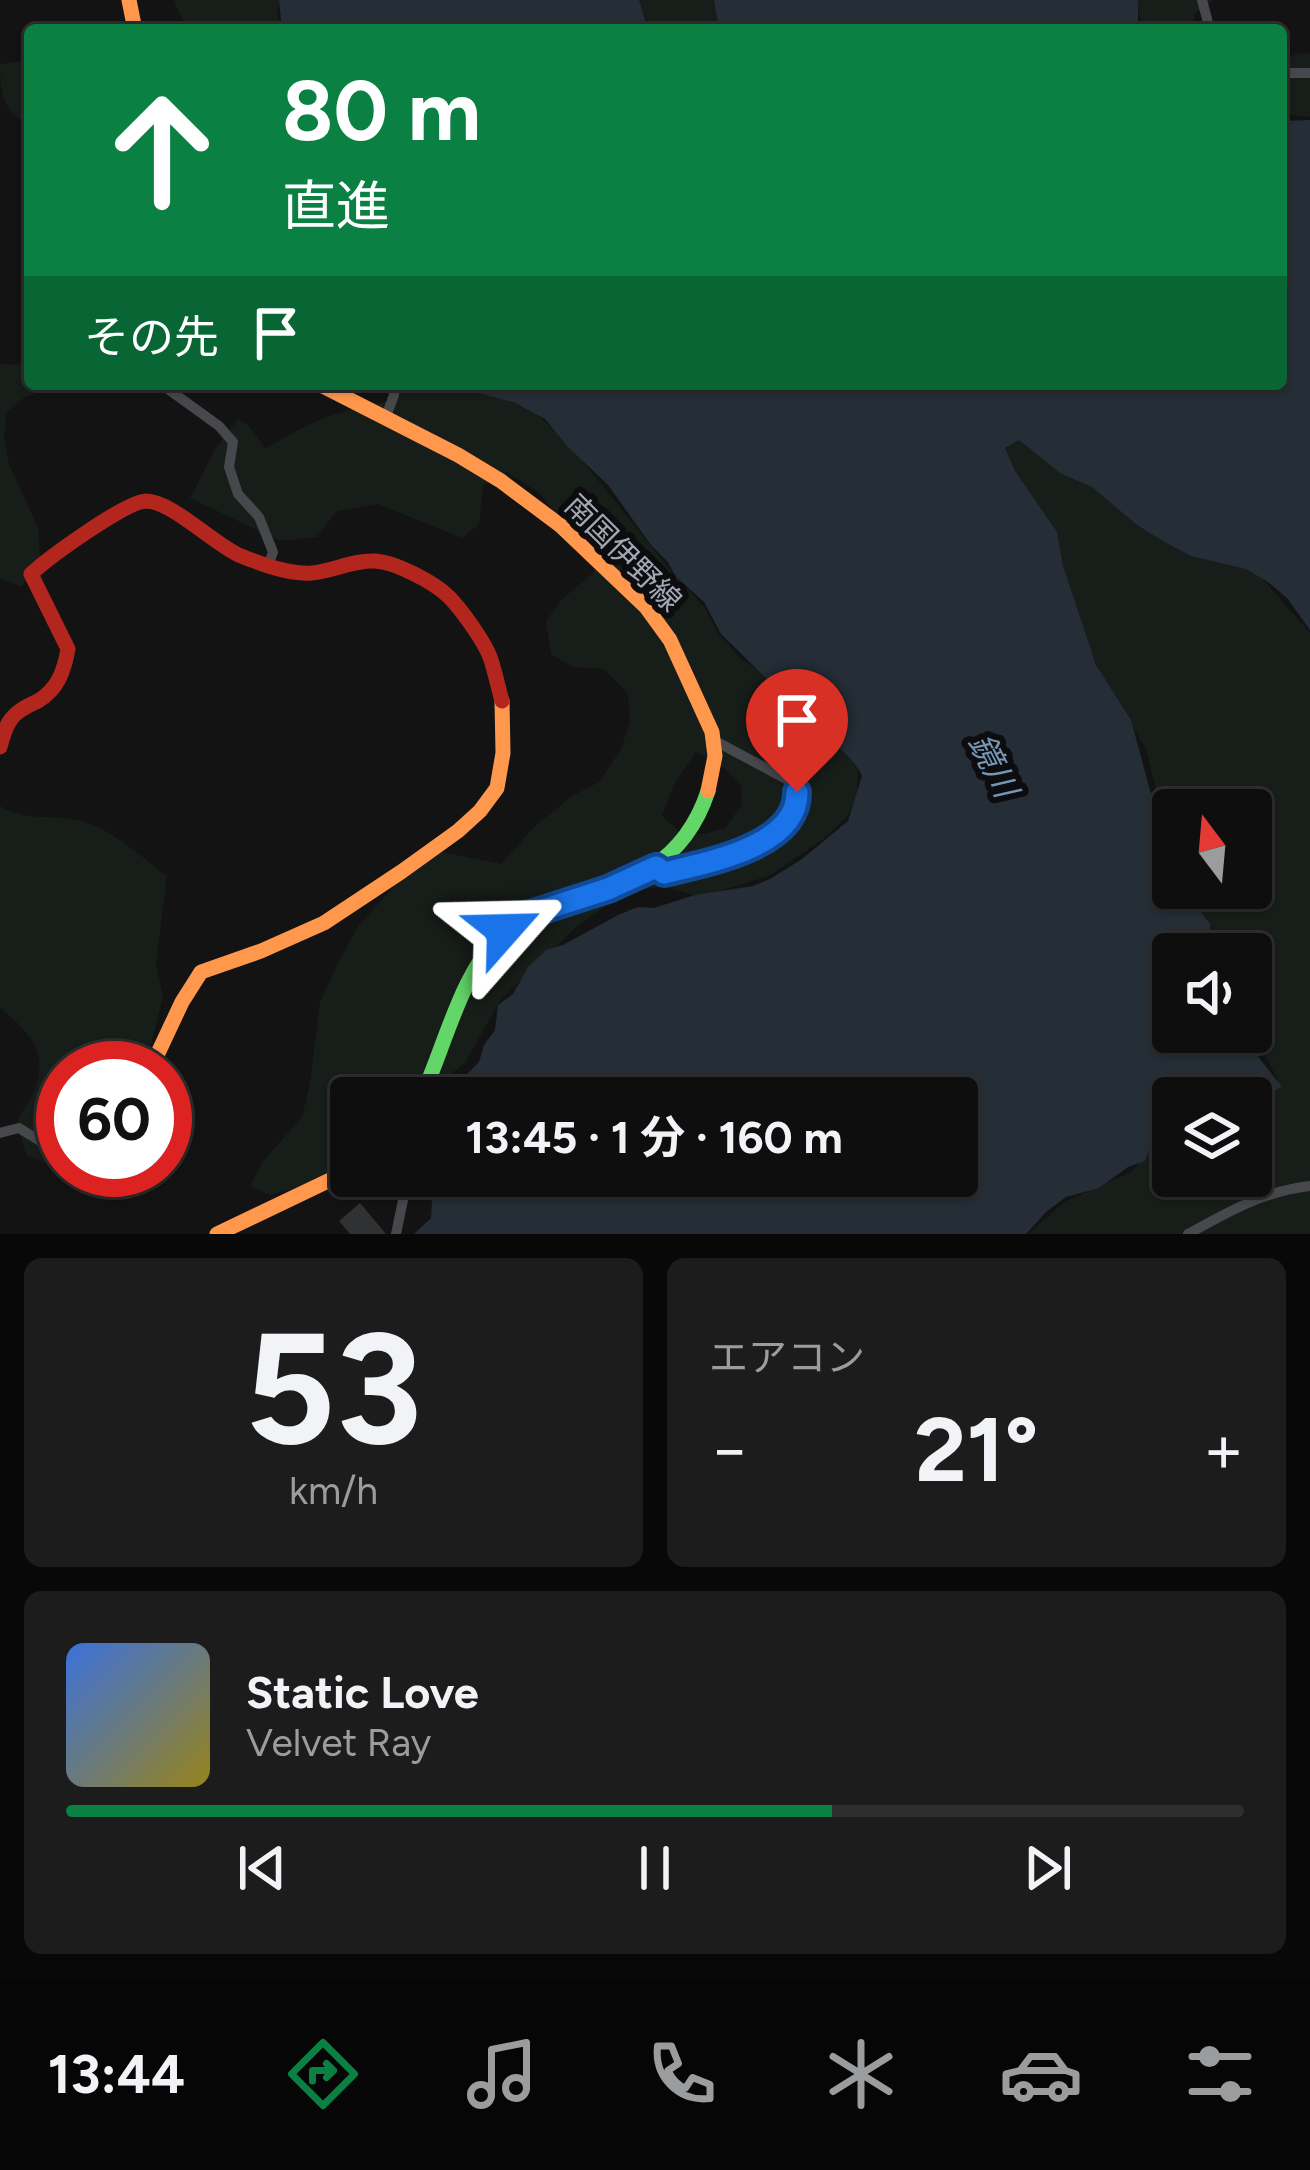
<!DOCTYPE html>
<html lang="ja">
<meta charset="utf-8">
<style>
body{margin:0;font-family:Figtree,"Noto Sans JP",sans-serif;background:#1c1c1c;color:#f1f3f6;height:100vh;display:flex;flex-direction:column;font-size:45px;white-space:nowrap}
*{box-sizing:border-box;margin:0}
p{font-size:39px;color:#9b9c9e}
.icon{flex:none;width:66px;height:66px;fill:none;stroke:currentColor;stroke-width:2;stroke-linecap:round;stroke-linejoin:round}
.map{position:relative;height:1234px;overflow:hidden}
.drawer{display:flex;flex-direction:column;gap:24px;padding:24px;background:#080808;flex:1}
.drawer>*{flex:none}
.banner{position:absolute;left:24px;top:24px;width:1263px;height:366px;border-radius:12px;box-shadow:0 3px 9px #0004,0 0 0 3px #2e2e2e;background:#0b8043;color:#fff;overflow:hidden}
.needle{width:78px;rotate:344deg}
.fabs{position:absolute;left:1152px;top:789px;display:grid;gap:24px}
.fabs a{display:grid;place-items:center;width:120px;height:120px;border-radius:12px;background:#0e0e0e;box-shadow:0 3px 9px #0004,0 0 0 3px #2e2e2e;font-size:60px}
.speed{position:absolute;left:36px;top:1041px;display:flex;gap:24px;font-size:60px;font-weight:700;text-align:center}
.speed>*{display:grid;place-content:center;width:156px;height:156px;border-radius:50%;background:#0e0e0e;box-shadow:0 3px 9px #0004,0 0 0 3px #2e2e2e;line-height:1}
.speed .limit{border:18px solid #d22;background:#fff;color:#111}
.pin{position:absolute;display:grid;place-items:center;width:102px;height:102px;color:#fff;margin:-123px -51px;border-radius:50% 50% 50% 0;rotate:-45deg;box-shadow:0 0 12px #0007}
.pin .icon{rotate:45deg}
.me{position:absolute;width:132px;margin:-66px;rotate:65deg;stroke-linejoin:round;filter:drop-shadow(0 0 9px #0008)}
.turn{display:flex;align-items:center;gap:42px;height:252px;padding:0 60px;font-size:54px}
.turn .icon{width:156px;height:156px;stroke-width:2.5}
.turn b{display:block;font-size:84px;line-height:102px}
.then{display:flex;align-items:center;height:114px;padding:0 60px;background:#0003;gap:24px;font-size:45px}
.big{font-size:90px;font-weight:700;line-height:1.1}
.drawer .widget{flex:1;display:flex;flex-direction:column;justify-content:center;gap:18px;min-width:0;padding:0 42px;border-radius:18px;background:#1c1c1c}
.drawer .dial{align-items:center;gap:0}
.dial b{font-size:156px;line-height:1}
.song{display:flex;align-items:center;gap:36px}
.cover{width:144px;height:144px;border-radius:18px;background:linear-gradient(135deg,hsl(220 70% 55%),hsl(50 70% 35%))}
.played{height:12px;border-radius:6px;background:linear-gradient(90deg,#0b8043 65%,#2e2e2e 65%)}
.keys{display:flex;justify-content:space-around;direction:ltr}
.heat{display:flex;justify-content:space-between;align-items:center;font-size:66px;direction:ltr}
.drawer .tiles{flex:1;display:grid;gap:24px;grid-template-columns:1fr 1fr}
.widget:last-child{grid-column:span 2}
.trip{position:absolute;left:330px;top:1077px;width:648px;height:120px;border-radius:12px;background:#0e0e0e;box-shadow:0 3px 9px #0004,0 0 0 3px #2e2e2e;font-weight:700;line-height:120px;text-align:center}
.dock{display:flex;height:192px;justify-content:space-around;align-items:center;background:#060606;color:#9b9c9e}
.dock .icon{width:84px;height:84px}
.dock .on{color:#0b8043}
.dock b{font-size:54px;color:#f1f3f6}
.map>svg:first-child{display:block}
</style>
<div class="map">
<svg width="1310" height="1234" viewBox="0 0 1310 1234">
<rect width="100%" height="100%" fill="#131313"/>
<path fill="#171d18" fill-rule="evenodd" d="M174 0H280L277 12 281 30H202L182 19Z
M639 0H714L719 30H648Z
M1137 0H1214L1194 14 1196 30H1142Z
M1310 53V117L1281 114V61L1296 54Z
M30 60V124C2 112 0 92 0 64Z
M0 364 30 365V384H67L23 398 7 412 4 437 9 464 38 528 40 557 22 587 0 578Z
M392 384H474L475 389 519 405 539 416 569 444 668 567 706 609 717 632 741 659 762 672 821 733 843 744 858 767 857 797 848 815 826 837 769 876 700 897 663 887 627 891 575 928 501 999 465 1063 421 1098H351V1162L313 1184 269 1195 250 1186 262 1162 302 1117 310 1083 320 1002 339 961 359 925 428 849 501 864 534 827 572 796 599 782 621 749 630 721 628 694 604 669 573 667 551 654 546 621 562 599 594 572 595 550 564 523 538 492 507 472 483 486 479 524 462 538 378 504 337 511 317 537 280 541 190 498 215 449 238 419 249 426 266 449C314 418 339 411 393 400ZM696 752 725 769 742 787 741 806 725 828 703 834 679 831 662 816 673 786Z
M1014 438 1044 451 1163 536 1251 565 1310 633V1234H1028L1066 1201 1133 1171 1153 1143 1173 1127V1176H1251V1098L1279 1084 1269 1062 1248 1032H1251V954H1213V931L1200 909 1180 888H1251V810H1173V870L1166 850 1162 813 1146 749 1099 670 1001 457Z
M0 806C30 823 58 813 86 822 116 833 142 857 167 876L156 963 163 997 145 1068H63V1151L52 1165 26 1155 17 1121C50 1070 49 1047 0 1008Z"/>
<path fill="#252d36" d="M279 0H639L648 30H282Z
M714 0H1138V30H719Z
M1310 120V630L1287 598 1268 582 1246 569 1191 556 1163 541 1137 525 1092 487 1060 473 1019 440 1005 448 1015 471 1057 532 1063 566 1096 665 1131 720 1173 875V888H1183L1210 924 1213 954H1173V1032H1246V1041L1282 1087 1251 1101V1098H1173V1126L1152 1143 1145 1161 1128 1167 1099 1188 1066 1197 1046 1212 1026 1234H414L431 1218 432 1200 424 1184 426 1176H957V1098H463L466 1075 479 1062 484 1045 495 1030 498 1005 513 994 528 967 546 950 563 945 618 915 638 907 654 908 695 895 753 886 770 879 802 859 848 821 862 776C846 740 799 731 783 695L721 634 704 602 676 577 667 561 651 545 608 485 568 447 545 419 515 403 479 393 472 384H1281V121Z"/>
<path fill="#303133" d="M360 1203 386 1234H350L339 1221Z"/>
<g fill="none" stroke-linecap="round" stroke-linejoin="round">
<path stroke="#47484c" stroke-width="10" d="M1202 0 1210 30
M1281 73H1310
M161 384 219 426 233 442 229 467 238 494 259 517 273 552 269 563
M385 419 394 395 393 384
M657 867 664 873C700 864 825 839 790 781L717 742
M0 1133 19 1128 45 1144 63 1160
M80 1170C93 1177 108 1182 121 1170
M396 1234 408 1176
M1188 1234C1228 1212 1264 1191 1310 1186"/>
<path stroke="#63d668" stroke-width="15" d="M421 1098C446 1044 460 974 503 932 521 915 539 912 562 905 630 883 684 865 708 791"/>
<path stroke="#ff974d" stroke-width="15" d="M129 0 135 30
M319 384 458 455 501 481 561 526 646 607 670 640 712 732 715 756 708 791
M151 1068 182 1002 201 972 261 951 324 923 401 872 458 831 480 811 497 788 503 753 502 701
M217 1234 351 1170"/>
<path stroke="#b3261e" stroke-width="15" d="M0 747C3 737 5 726 12 718 18 710 28 706 38 701 58 689 64 671 68 649L31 574C48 558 125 502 146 501 172 501 217 547 241 556 262 564 289 575 312 573 333 571 353 560 375 561 395 562 434 582 449 597 461 609 484 641 490 657 495 671 498 687 502 701"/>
</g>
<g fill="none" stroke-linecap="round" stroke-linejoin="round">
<g stroke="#114b97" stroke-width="30">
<path id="route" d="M504 930 521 917 608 889 656 867 664 873C705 863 798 847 797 792"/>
</g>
<use href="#route" stroke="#1a73e8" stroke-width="21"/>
</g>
<g text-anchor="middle" stroke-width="12" stroke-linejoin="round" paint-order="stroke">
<g font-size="30" fill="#a2a8b6" stroke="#0d0d0f">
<text transform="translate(623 553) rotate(45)" y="10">南国伊野線</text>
</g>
<g font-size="33" font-style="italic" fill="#7596b5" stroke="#0d0d0f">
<text transform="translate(994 765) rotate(63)" y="12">鏡川</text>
</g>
</g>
</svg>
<div class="fabs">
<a><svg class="needle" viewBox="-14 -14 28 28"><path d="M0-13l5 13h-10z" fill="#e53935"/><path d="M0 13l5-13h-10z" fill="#9b9c9e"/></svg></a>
<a><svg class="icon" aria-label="sound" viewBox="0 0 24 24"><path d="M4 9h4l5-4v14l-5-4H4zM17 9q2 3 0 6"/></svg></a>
<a><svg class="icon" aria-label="layers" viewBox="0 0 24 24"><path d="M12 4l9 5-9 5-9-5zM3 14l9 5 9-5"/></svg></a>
</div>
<div class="speed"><div class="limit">60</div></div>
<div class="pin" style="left:797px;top:792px;background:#d93025"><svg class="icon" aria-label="arrive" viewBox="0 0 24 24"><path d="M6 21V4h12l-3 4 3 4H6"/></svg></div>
<svg class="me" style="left:504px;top:930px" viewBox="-20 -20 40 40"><path d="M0-17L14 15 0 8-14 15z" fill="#1a73e8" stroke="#fff" stroke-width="4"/></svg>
<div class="trip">13:45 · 1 分 · 160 m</div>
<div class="banner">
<div class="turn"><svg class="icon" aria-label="ahead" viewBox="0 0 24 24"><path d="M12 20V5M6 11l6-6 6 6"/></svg><div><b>80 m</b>直進</div></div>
<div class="then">その先<svg class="icon" aria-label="arrive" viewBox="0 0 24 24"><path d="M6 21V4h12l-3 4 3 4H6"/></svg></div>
</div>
</div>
<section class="drawer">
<div class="tiles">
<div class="widget dial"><b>53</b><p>km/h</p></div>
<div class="widget"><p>エアコン</p>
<div class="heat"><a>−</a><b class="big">21°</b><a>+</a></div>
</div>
<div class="widget">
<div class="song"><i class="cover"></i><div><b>Static Love</b><p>Velvet Ray</p></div></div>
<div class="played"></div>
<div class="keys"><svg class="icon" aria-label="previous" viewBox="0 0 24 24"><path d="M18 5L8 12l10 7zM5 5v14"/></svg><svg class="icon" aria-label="pause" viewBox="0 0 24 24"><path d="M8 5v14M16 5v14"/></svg><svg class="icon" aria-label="next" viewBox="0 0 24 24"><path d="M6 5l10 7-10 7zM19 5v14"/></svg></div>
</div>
</div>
</section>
<nav class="dock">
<b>13:44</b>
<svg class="icon on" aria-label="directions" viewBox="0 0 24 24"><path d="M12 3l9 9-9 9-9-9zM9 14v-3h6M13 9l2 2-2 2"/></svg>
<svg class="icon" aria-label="music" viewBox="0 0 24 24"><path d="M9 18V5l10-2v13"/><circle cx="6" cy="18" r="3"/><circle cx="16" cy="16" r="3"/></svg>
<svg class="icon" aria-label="phone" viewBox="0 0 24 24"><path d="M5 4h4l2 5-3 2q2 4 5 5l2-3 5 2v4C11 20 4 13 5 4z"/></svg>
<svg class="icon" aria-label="climate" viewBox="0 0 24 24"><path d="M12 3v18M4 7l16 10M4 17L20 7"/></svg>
<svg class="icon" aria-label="car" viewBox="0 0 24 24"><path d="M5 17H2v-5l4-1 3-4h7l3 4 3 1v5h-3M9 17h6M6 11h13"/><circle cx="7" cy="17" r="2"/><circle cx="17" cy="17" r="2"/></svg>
<svg class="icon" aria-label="filters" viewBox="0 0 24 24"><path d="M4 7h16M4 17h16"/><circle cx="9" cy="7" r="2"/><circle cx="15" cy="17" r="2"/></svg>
</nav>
